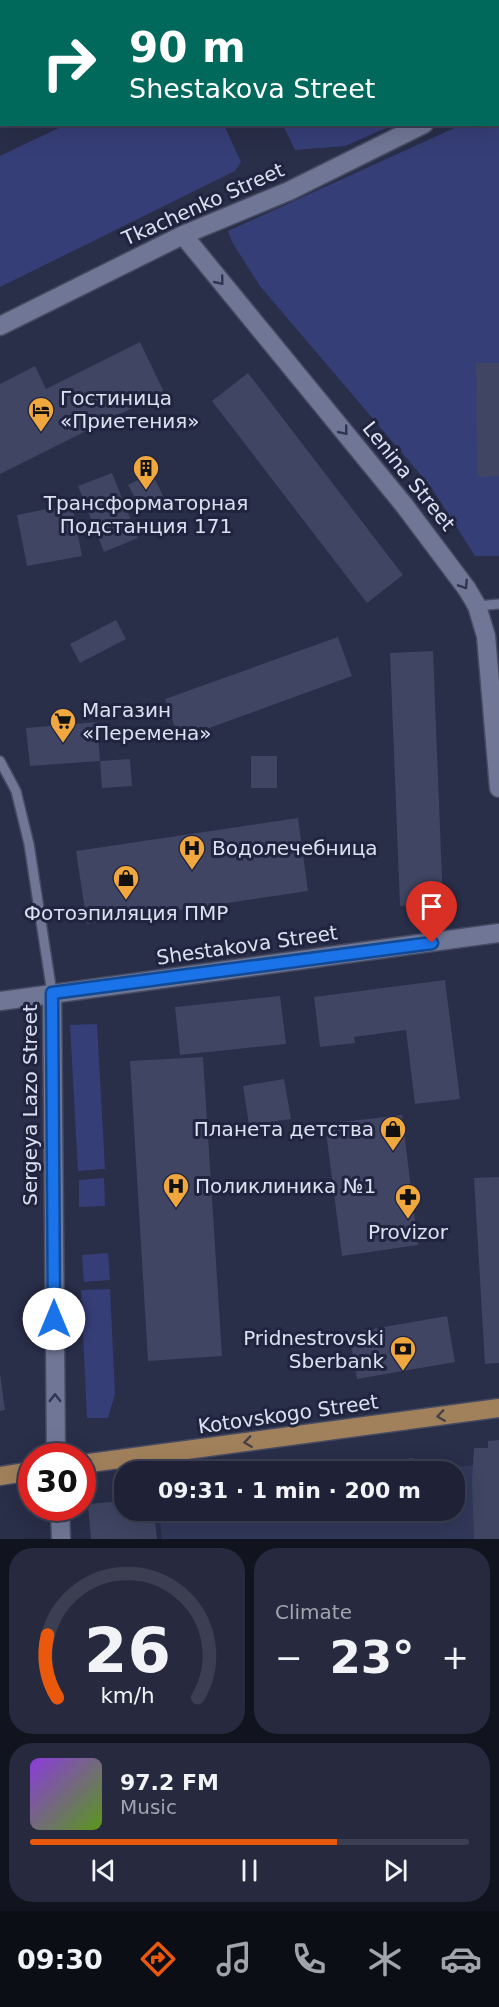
<!DOCTYPE html>
<meta charset="utf-8">
<style>
body{margin:0;font-family:"DejaVu Sans",sans-serif;background:#272a3f;color:#f1f3f6;height:100vh;display:flex;flex-direction:column;font-size:22px;white-space:nowrap}
*{box-sizing:border-box;margin:0}
p{font-size:20px;color:#a1a4ad}
.icon{flex:none;width:33px;height:33px;fill:none;stroke:currentColor;stroke-width:2;stroke-linecap:round;stroke-linejoin:round}
.map{position:relative;height:1539px;overflow:hidden}
.drawer{display:flex;flex-direction:column;gap:9px;padding:9px;background:#11131e;flex:1}
.drawer>*{flex:none}
.top-card{position:absolute;left:0px;top:0px;width:500px;height:126px;box-shadow:0 6px 24px #0002,0 0 0 2px #3c3f52;background:#00695c;color:#fff;overflow:hidden}
.speed{position:absolute;left:18px;top:1443px;display:flex;gap:12px;font-size:30px;font-weight:700;text-align:center}
.speed>*{display:grid;place-content:center;width:78px;height:78px;border-radius:50%;background:#1f2237;box-shadow:0 6px 24px #0002,0 0 0 2px #3c3f52;line-height:1}
.speed .limit{border:9px solid #d22;background:#fff;color:#111}
.pin{position:absolute;display:grid;place-items:center;width:51px;height:51px;color:#fff;margin:-62px -26px;border-radius:50% 50% 50% 0;rotate:-45deg;box-shadow:0 0 6px #0007}
.pin .icon{rotate:45deg}
.me{position:absolute;width:66px;margin:-33px;rotate:0deg;stroke-linejoin:round;filter:drop-shadow(0 0 4px #0008)}
.turn{display:flex;align-items:center;gap:21px;height:126px;padding:0 30px;font-size:27px}
.turn .icon{width:78px;height:78px;stroke-width:2.5}
.turn b{display:block;font-size:42px;line-height:51px}
.big{font-size:45px;font-weight:600;line-height:1.1}
.drawer .card{flex:1;display:flex;flex-direction:column;justify-content:center;gap:9px;min-width:0;padding:0 21px;border-radius:24px;background:#272a3f}
.drawer .dial{align-items:center;gap:0}
.dial svg{height:156px;overflow:visible;fill:none;stroke:#3c3f52;stroke-width:7;stroke-linecap:round;text-anchor:middle}
.dial text{fill:#f1f3f6;stroke:none}
.song{display:flex;align-items:center;gap:18px}
.cover{width:72px;height:72px;border-radius:9px;background:linear-gradient(135deg,hsl(270 70% 55%),hsl(90 70% 35%))}
.played{height:6px;border-radius:3px;background:linear-gradient(90deg,#ea580c 70%,#3c3f52 70%)}
.keys{display:flex;justify-content:space-around;direction:ltr}
.heat{display:flex;justify-content:space-between;align-items:center;font-size:33px;direction:ltr}
.drawer .tiles{flex:1;display:grid;gap:9px;grid-template-columns:1fr 1fr}
.card:last-child{grid-column:span 2}
.trip{position:absolute;left:114px;top:1461px;width:351px;height:60px;border-radius:24px;background:#1f2237;box-shadow:0 6px 24px #0002,0 0 0 2px #3c3f52;font-weight:600;line-height:60px;text-align:center}
.menu{display:flex;height:96px;justify-content:space-around;align-items:center;background:#0c0e16;color:#a1a4ad}
.menu .icon{width:42px;height:42px}
.menu .active{color:#ea580c}
.menu b{font-size:27px;color:#f1f3f6}
.map>svg:first-child{display:block}
</style>
<div class="map">
<svg width="499" height="1539" viewBox="0 0 499 1539">
<rect width="100%" height="100%" fill="#292e49"/>
<path fill="#313859" d="M499 1463V1539H162L159 1511 454 1510V1472L408 1471Z"/>
<path fill="#363e77" d="M499 105V556H475L431 487 260 286 232 242 228 231 461 125 498 124Z
M224 125 241 162 235 171 0 287V156L65 125Z
M283 125H393L345 146 295 150Z
M97 1024 105 1169 78 1171 70 1025Z
M104 1178 105 1206 79 1207V1180Z
M108 1253 110 1280 84 1282 82 1255Z
M110 1289 115 1394 108 1418H87L81 1290Z"/>
<path fill="#3f4562" d="M140 342 164 392 0 474V384L35 366 46 389Z
M476 363H499V476L477 477Z
M248 373 403 575 367 603 212 401Z
M112 473 138 538 104 552 78 486Z
M152 473 163 496 140 507 128 485Z
M72 504 82 556 27 566 17 515Z
M116 620 126 639 80 663 70 644Z
M338 637 352 676 179 739 165 699Z
M433 651 443 904 400 906 390 653Z
M97 722 100 761 30 766 26 728Z
M251 756H277V788H251Z
M130 759 132 786 102 788 100 761Z
M298 818 308 891 87 924 76 851Z
M445 980 460 1099 415 1104 406 1030 354 1037 355 1043 320 1047 314 997Z
M280 996 286 1044 180 1055 175 1007Z
M203 1057 222 1356 148 1361 130 1061Z
M284 1079 291 1119 249 1125 243 1086Z
M402 1115 418 1245 342 1256 325 1124Z
M499 1177V1363L485 1364 474 1178Z
M447 1316 455 1362 357 1379 349 1333Z
M0 1373 5 1410 0 1411Z
M499 1440V1539H474L472 1479 474 1448H488V1441Z
M413 1458 415 1472H316L315 1470Z
M124 1501V1510H154L157 1539H91L88 1504Z"/>
<g fill="none" stroke-linecap="round" stroke-linejoin="round">
<g stroke="#474b62" stroke-width="12">
<path id="service" d="M477 606 499 604
M0 761 16 791 29 844 52 993"/>
</g>
<g stroke="#474b62" stroke-width="21">
<path id="minor" d="M498 88H499
M183 235 404 505 467 589 477 606 486 636 499 788
M0 326 183 235 289 191 424 124
M52 993 56 1456
M0 1001 499 933
M60 1508 61 1539"/>
</g>
<g stroke="#474b62" stroke-width="21">
<path id="primary" d="M82 1464 499 1408
M0 1476 32 1471"/>
</g>
<use href="#service" stroke="#707796" stroke-width="9"/>
<use href="#minor" stroke="#707796" stroke-width="18"/>
<use href="#primary" stroke="#a1815b" stroke-width="18"/>
</g>
<defs><path id="oneway-chevron" d="M-2-3.5L2.5 0L-2 3.5" fill="none" stroke-width="1.6" stroke-linecap="round" stroke-linejoin="round" transform="scale(1.5)"/></defs>
<g stroke="#303550">
<use href="#oneway-chevron" transform="translate(220 281) rotate(51)"/>
<use href="#oneway-chevron" transform="translate(344 431) rotate(51)"/>
<use href="#oneway-chevron" transform="translate(464 585) rotate(57)"/>
<use href="#oneway-chevron" transform="translate(55 1398) rotate(-90)"/>
</g>
<g stroke="#474047">
<use href="#oneway-chevron" transform="translate(441 1416) rotate(172)"/>
<use href="#oneway-chevron" transform="translate(248 1442) rotate(172)"/>
</g>
<g fill="none" stroke-linecap="round" stroke-linejoin="round">
<g stroke="#114b97" stroke-width="15">
<path id="route" d="M54 1319 52 993 432 943"/>
</g>
<use href="#route" stroke="#1a73e8" stroke-width="10"/>
</g>
<defs>
<g id="hotel-pin" transform="scale(1.35)"><path d="M0 17L-7.5 6A9.5 9.5 0 1 1 7.5 6Z" fill="#f0a73e" stroke="#20243f"/><path d="M-6-4.5h1.5V1H6V5H4.5V3h-9V5H-6ZM-4 0a1.8 1.8 0 1 1 3.6 0ZM.5 0V-2.5h3Q6-2.5 6 0Z" fill="#111"/></g>
<g id="building-pin" transform="scale(1.35)"><path d="M0 17L-7.5 6A9.5 9.5 0 1 1 7.5 6Z" fill="#f0a73e" stroke="#20243f"/><path d="M-4-6H4V6H1V3H-1V6H-4ZM-2.5-4.3h1.7v1.8h-1.7ZM.8-4.3h1.7v1.8H.8ZM-2.5-1h1.7V.8h-1.7ZM.8-1h1.7V.8H.8Z" fill="#111"/></g>
<g id="supermarket-pin" transform="scale(1.35)"><path d="M0 17L-7.5 6A9.5 9.5 0 1 1 7.5 6Z" fill="#f0a73e" stroke="#20243f"/><path d="M-6-5.5h2.5l.6 2H6L4.5 2H-2.5L-4.4-4H-6ZM-1.5 3.2a1.3 1.3 0 1 0 .1 0ZM3 3.2a1.3 1.3 0 1 0 .1 0Z" fill="#111"/></g>
<g id="hospital-pin" transform="scale(1.35)"><path d="M0 17L-7.5 6A9.5 9.5 0 1 1 7.5 6Z" fill="#f0a73e" stroke="#20243f"/><path d="M-5-5h3v3.5h4V-5h3V5h-3V1.5h-4V5h-3Z" fill="#111"/></g>
<g id="shop-pin" transform="scale(1.35)"><path d="M0 17L-7.5 6A9.5 9.5 0 1 1 7.5 6Z" fill="#f0a73e" stroke="#20243f"/><path d="M-5-2.5h2.3a2.7 3.5 0 0 1 5.4 0H5L5.5 6h-11ZM-1.5-2.5h3a1.5 2.3 0 0 0-3 0Z" fill="#111"/></g>
<g id="pharmacy-pin" transform="scale(1.35)"><path d="M0 17L-7.5 6A9.5 9.5 0 1 1 7.5 6Z" fill="#f0a73e" stroke="#20243f"/><path d="M-2-6h4v4h4v4h-4v4h-4v-4h-4v-4h4Z" fill="#111"/></g>
<g id="bank-pin" transform="scale(1.35)"><path d="M0 17L-7.5 6A9.5 9.5 0 1 1 7.5 6Z" fill="#f0a73e" stroke="#20243f"/><path d="M-6-4H6V4H-6ZM0-2.3a2.3 2.3 0 1 0 0 4.6a2.3 2.3 0 1 0 0-4.6Z" fill="#111"/></g>
</defs>
<g fill-rule="evenodd">
<use href="#hotel-pin" x="41" y="410"/>
<use href="#building-pin" x="146" y="468"/>
<use href="#supermarket-pin" x="63" y="721"/>
<use href="#hospital-pin" x="192" y="848"/>
<use href="#shop-pin" x="126" y="878"/>
<use href="#shop-pin" x="393" y="1129"/>
<use href="#hospital-pin" x="176" y="1186"/>
<use href="#pharmacy-pin" x="408" y="1197"/>
<use href="#bank-pin" x="403" y="1349"/>
</g>
<g text-anchor="middle" stroke-width="6" stroke-linejoin="round" paint-order="stroke">
<g font-size="20" fill="#dce1f2" stroke="#20243f">
<text transform="translate(203 204) rotate(-24)" y="7">Tkachenko Street</text>
<text transform="translate(409 476) rotate(51)" y="7">Lenina Street</text>
<text transform="translate(247 945) rotate(-8)" y="7">Shestakova Street</text>
<text transform="translate(30 1105) rotate(-90)" y="7">Sergeya Lazo Street</text>
<text transform="translate(288 1414) rotate(-8)" y="7">Kotovskogo Street</text>
</g>
<g font-size="20" fill="#dce1f2" stroke="#20243f" text-anchor="start">
<text x="60" y="405">Гостиница<tspan x="60" dy="23">«Приетения»</tspan></text>
<text x="146" y="510" text-anchor="middle">Трансформаторная<tspan x="146" dy="23">Подстанция 171</tspan></text>
<text x="82" y="717">Магазин<tspan x="82" dy="23">«Перемена»</tspan></text>
<text x="212" y="855">Водолечебница</text>
<text x="126" y="920" text-anchor="middle">Фотоэпиляция ПМР</text>
<text x="374" y="1136" text-anchor="end">Планета детства</text>
<text x="195" y="1193">Поликлиника №1</text>
<text x="408" y="1239" text-anchor="middle">Provizor</text>
<text x="384" y="1345" text-anchor="end">Pridnestrovski<tspan x="384" dy="23">Sberbank</tspan></text>
</g>
</g>
</svg>
<div class="speed"><div class="limit">30</div></div>
<div class="pin" style="left:432px;top:943px;background:#d93025"><svg class="icon" aria-label="arrive" viewBox="0 0 24 24"><path d="M6 21V4h12l-3 4 3 4H6"/></svg></div>
<svg class="me" style="left:54px;top:1319px" viewBox="-20 -20 40 40"><circle r="19" fill="#fff"/><path d="M0-13L10 11 0 6-10 11z" fill="#1a73e8"/></svg>
<div class="trip">09:31 · 1 min · 200 m</div>
<div class="top-card">
<div class="turn"><svg class="icon" aria-label="right" viewBox="0 0 24 24"><path d="M7 20v-9h11M14 6l5 5-5 5"/></svg><div><b>90 m</b>Shestakova Street</div></div>
</div>
</div>
<section class="drawer">
<div class="tiles">
<div class="card dial"><svg viewBox="0 0 100 80">
<path d="M14 69A42 42 0 1 1 86 69"/>
<path d="M14 69A42 42 0 0 1 9 37" stroke="#ea580c"/>
<text x="50" y="56" font-size="32" font-weight="700">26</text>
<text x="50" y="72" font-size="11">km/h</text>
</svg></div>
<div class="card"><p>Climate</p>
<div class="heat"><a>−</a><b class="big">23°</b><a>+</a></div>
</div>
<div class="card">
<div class="song"><i class="cover"></i><div><b>97.2 FM</b><p>Music</p></div></div>
<div class="played"></div>
<div class="keys"><svg class="icon" aria-label="previous" viewBox="0 0 24 24"><path d="M18 5L8 12l10 7zM5 5v14"/></svg><svg class="icon" aria-label="pause" viewBox="0 0 24 24"><path d="M8 5v14M16 5v14"/></svg><svg class="icon" aria-label="next" viewBox="0 0 24 24"><path d="M6 5l10 7-10 7zM19 5v14"/></svg></div>
</div>
</div>
</section>
<nav class="menu">
<b>09:30</b>
<svg class="icon active" aria-label="directions" viewBox="0 0 24 24"><path d="M12 3l9 9-9 9-9-9zM9 14v-3h6M13 9l2 2-2 2"/></svg>
<svg class="icon" aria-label="music" viewBox="0 0 24 24"><path d="M9 18V5l10-2v13"/><circle cx="6" cy="18" r="3"/><circle cx="16" cy="16" r="3"/></svg>
<svg class="icon" aria-label="phone" viewBox="0 0 24 24"><path d="M5 4h4l2 5-3 2q2 4 5 5l2-3 5 2v4C11 20 4 13 5 4z"/></svg>
<svg class="icon" aria-label="climate" viewBox="0 0 24 24"><path d="M12 3v18M4 7l16 10M4 17L20 7"/></svg>
<svg class="icon" aria-label="car" viewBox="0 0 24 24"><path d="M5 17H2v-5l4-1 3-4h7l3 4 3 1v5h-3M9 17h6M6 11h13"/><circle cx="7" cy="17" r="2"/><circle cx="17" cy="17" r="2"/></svg>
</nav>
